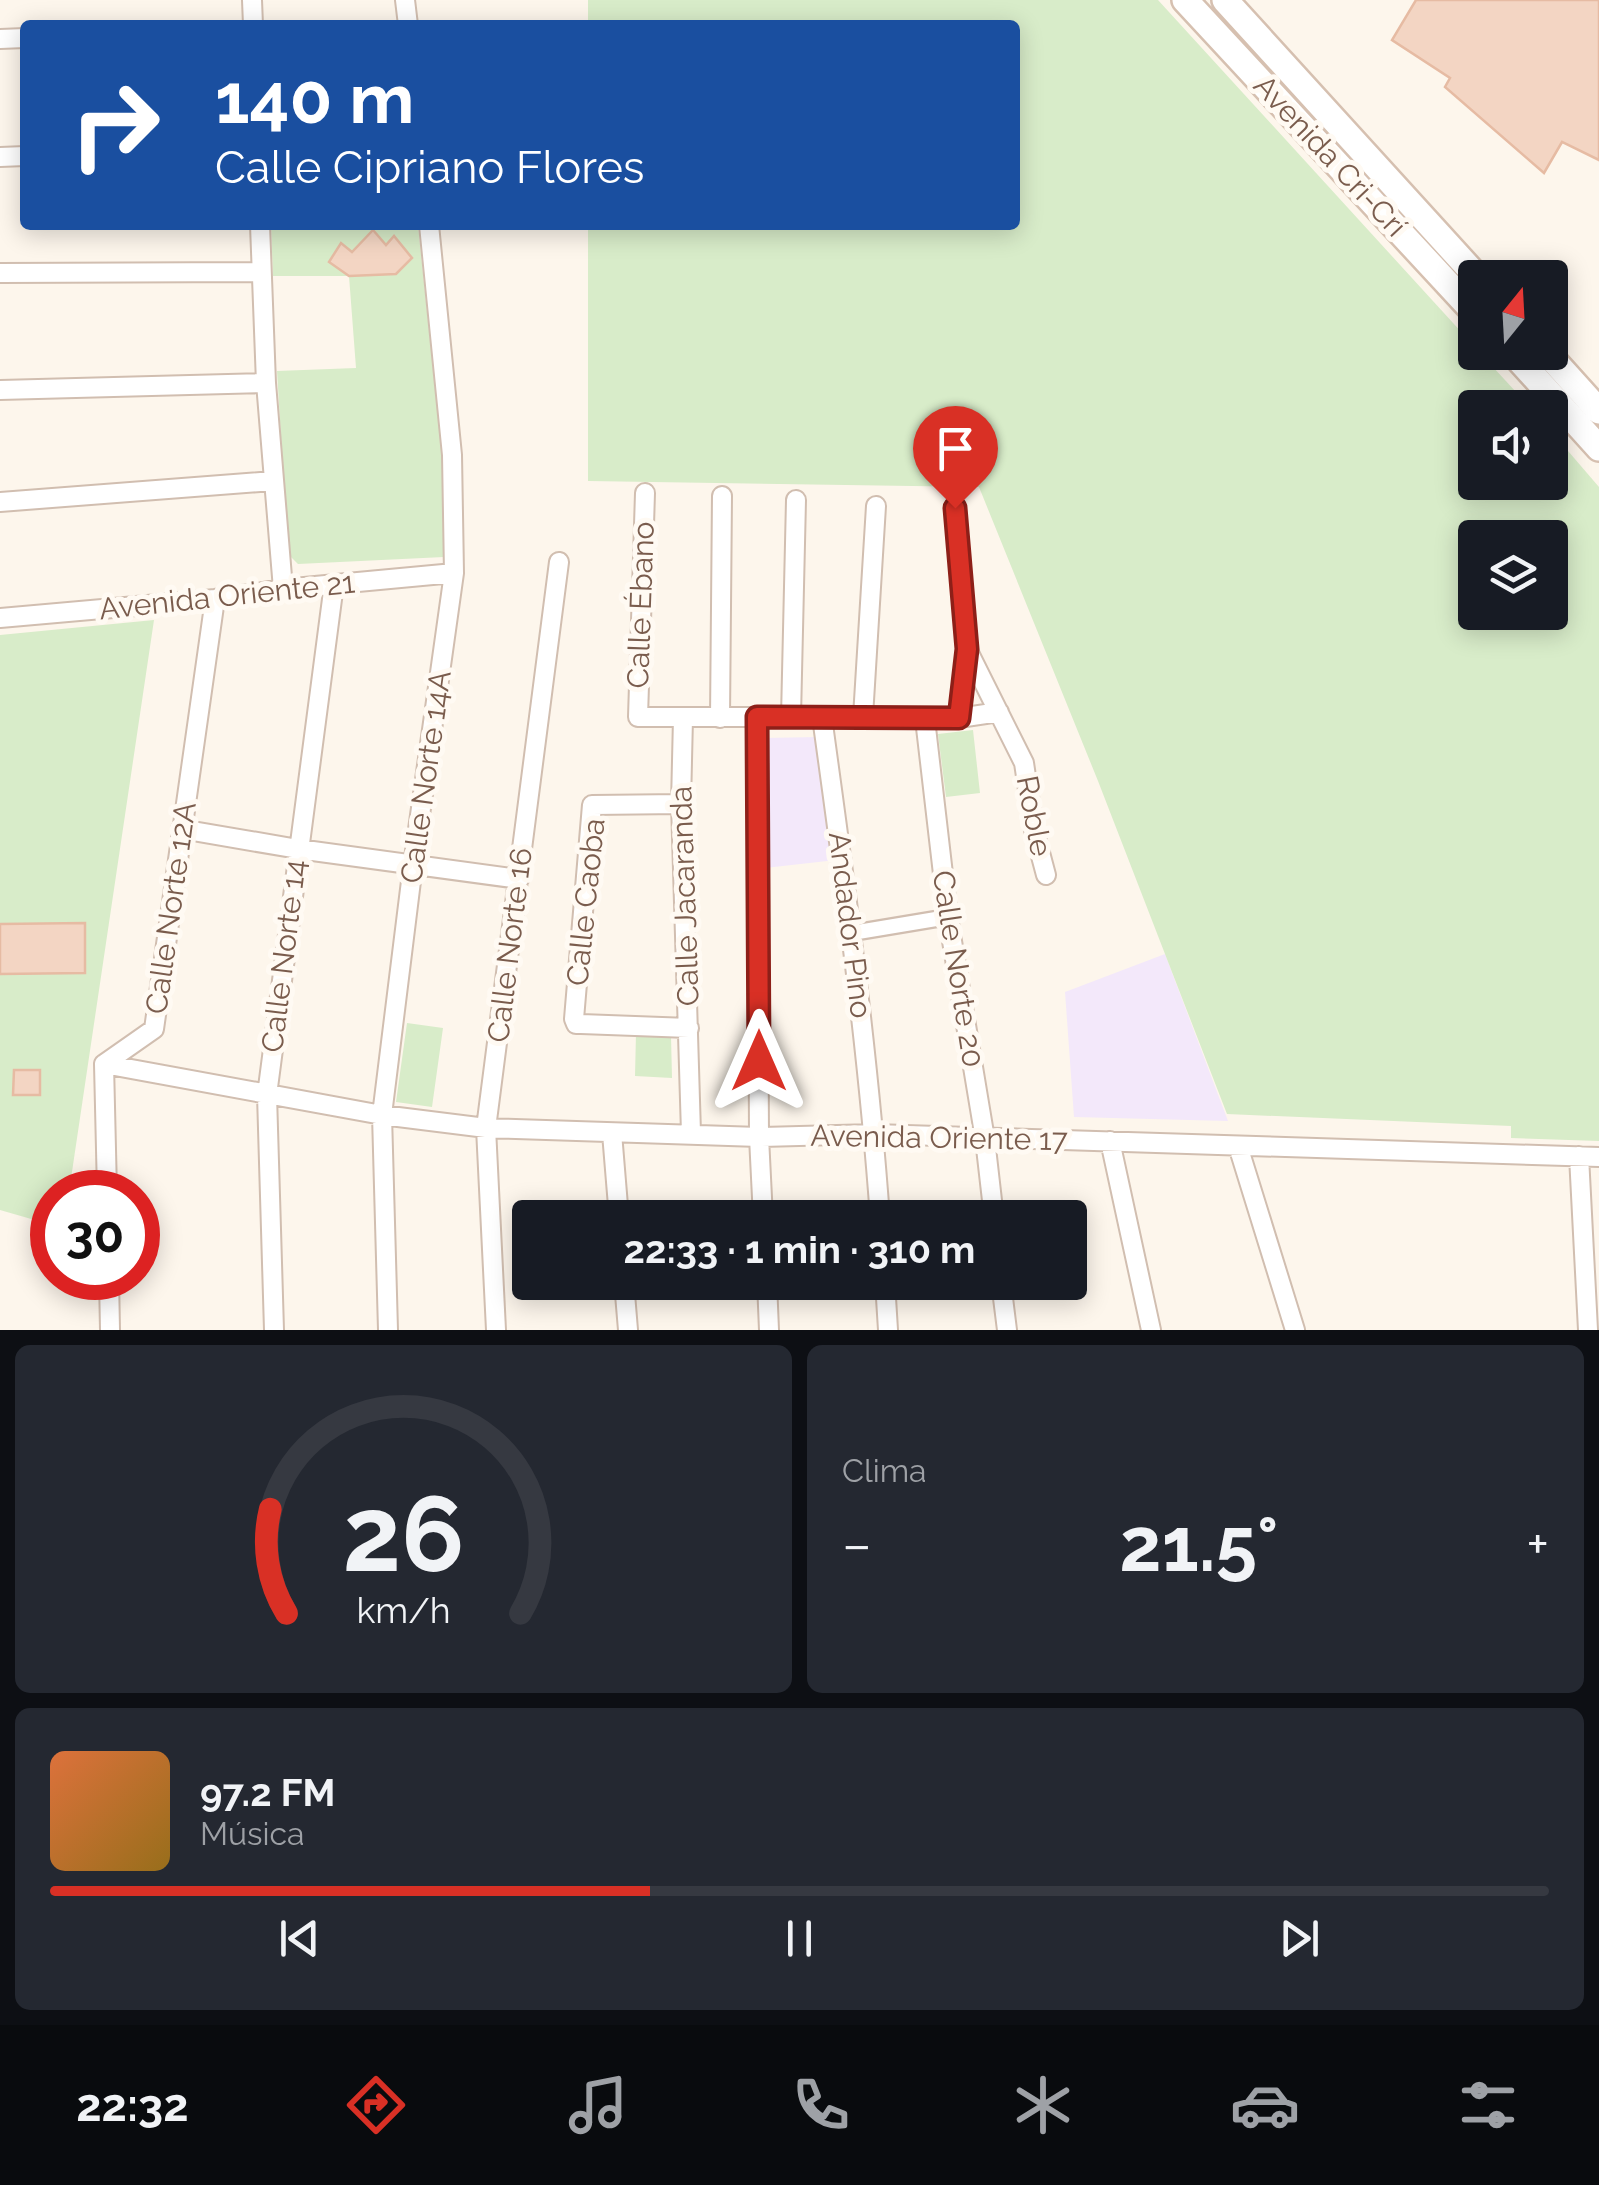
<!DOCTYPE html>
<html lang="es">
<meta charset="utf-8">
<style>
body{margin:0;font-family:Raleway,sans-serif;background:#242831;color:#f1f3f6;height:100vh;display:flex;flex-direction:column;font-size:38px;white-space:nowrap}
*{box-sizing:border-box;margin:0}
p{font-size:32px;color:#9ea1a6}
.icon{flex:none;width:55px;height:55px;fill:none;stroke:currentColor;stroke-width:2;stroke-linecap:round;stroke-linejoin:round}
.map{position:relative;height:1330px;overflow:hidden}
.side{display:flex;flex-direction:column;gap:15px;padding:15px;background:#0d0f14;flex:1}
.side>*{flex:none}
.guide{position:absolute;left:20px;top:20px;width:1000px;height:210px;border-radius:10px;box-shadow:0 5px 25px #0003;background:#1a4fa0;color:#fff;overflow:hidden}
.needle{width:65px;rotate:18deg}
.controls{position:absolute;left:1458px;top:260px;display:grid;gap:20px}
.controls a{display:grid;place-items:center;width:110px;height:110px;border-radius:10px;background:#171b24;box-shadow:0 5px 25px #0003;font-size:50px}
.speed{position:absolute;left:30px;top:1170px;display:flex;gap:20px;font-size:50px;font-weight:700;text-align:center}
.speed>*{display:grid;place-content:center;width:130px;height:130px;border-radius:50%;background:#171b24;box-shadow:0 5px 25px #0003;line-height:1}
.speed .limit{border:15px solid #d22;background:#fff;color:#111}
.pin{position:absolute;display:grid;place-items:center;width:85px;height:85px;color:#fff;margin:-102px -42px;border-radius:50% 50% 50% 0;rotate:-45deg;box-shadow:0 0 10px #0007}
.pin .icon{rotate:45deg}
.me{position:absolute;width:110px;margin:-55px;rotate:0deg;stroke-linejoin:round;filter:drop-shadow(0 0 8px #0008)}
.turn{display:flex;align-items:center;gap:35px;height:210px;padding:0 30px;font-size:45px}
.turn .icon{width:130px;height:130px;stroke-width:2.5}
.turn b{display:block;font-size:70px;line-height:85px}
.big{font-size:75px;font-weight:700;line-height:1.1}
.side .card{flex:1;display:flex;flex-direction:column;justify-content:center;gap:15px;min-width:0;padding:0 35px;border-radius:15px;background:#242831}
.side .dial{align-items:center;gap:0}
.dial svg{height:260px;overflow:visible;fill:none;stroke:#363941;stroke-width:7;stroke-linecap:round;text-anchor:middle}
.dial text{fill:#f1f3f6;stroke:none}
.song{display:flex;align-items:center;gap:30px}
.cover{width:120px;height:120px;border-radius:15px;background:linear-gradient(135deg,hsl(20 70% 55%),hsl(40 70% 35%))}
.played{height:10px;border-radius:5px;background:linear-gradient(90deg,#d93025 40%,#363941 40%)}
.keys{display:flex;justify-content:space-around;direction:ltr}
.heat{display:flex;justify-content:space-between;align-items:center;font-size:55px;direction:ltr}
.side .tiles{flex:1;display:grid;gap:15px;grid-template-columns:1fr 1fr}
.card:last-child{grid-column:span 2}
.trip{position:absolute;left:512px;top:1200px;width:575px;height:100px;border-radius:10px;background:#171b24;box-shadow:0 5px 25px #0003;font-weight:700;line-height:100px;text-align:center}
.tabs{display:flex;height:160px;justify-content:space-around;align-items:center;background:#090b0e;color:#9ea1a6}
.tabs .icon{width:70px;height:70px}
.tabs .current{color:#d93025}
.tabs b{font-size:45px;color:#f1f3f6}
.map>svg:first-child{display:block}
</style>
<div class="map">
<svg width="1599" height="1330" viewBox="0 0 1599 1330">
<rect width="100%" height="100%" fill="#fdf6ec"/>
<path fill="#f3e8fa" d="M819 737 836 860 765 868 763 738Z
M1165 954 1228 1121 1074 1117 1065 992Z"/>
<path fill="#d8ecc9" fill-rule="evenodd" d="M588 0H1158L1475 347V352L1480 353 1530 407 1475 408V482H1550V430L1599 487V1141L1511 1138V1126L1227 1114 1098 781 979 487 588 481V225H1015V25H588ZM1475 538H1550V612H1475Z
M271 225H418L444 476V557L298 564 288 554 277 371 356 368 349 276H273ZM373 231 386 245 412 258 396 274 349 276 329 261 341 243 352 252Z
M154 620 69 1192H52V1225L0 1210V635Z
M973 730 980 793 946 797 938 734Z
M407 1023 443 1028 432 1107 396 1102Z
M636 1033 671 1036 672 1078 635 1076Z"/>
<path fill="#f3d5c3" stroke="#e6bba3" stroke-width="2.5" d="M1416 0H1599V160L1562 142 1544 173 1445 87 1450 78 1392 40Z
M373 230 386 245 394 236 412 258 396 274 349 276 329 262 341 243 352 252Z
M85 923V973L0 974V924Z
M14 1070H40V1095H13Z"/>
<g fill="none" stroke-linecap="round" stroke-linejoin="round">
<g stroke="#d1beb0" stroke-width="19">
<path id="pedestrian" d="M852 933 948 917"/>
</g>
<g stroke="#d1beb0" stroke-width="22">
<path id="minor" d="M252 0 253 25
M405 0 408 25
M0 39 25 38
M0 157 25 156
M260 225 266 383 283 589
M0 273 261 272
M0 390 266 383
M645 493 638 717H863L925 719 959 718 999 712
M0 502 273 481
M955 508 967 649 959 718
M0 618 215 599 283 589 454 573
M967 649 1024 763 1034 830 1046 875
M757 717 759 1137 763 1218
M791 717 796 500
M822 717C845 883 868 1050 880 1218
M863 717 876 506
M683 718 681 804 691 1133
M720 718 722 496
M925 719 948 917 985 1139 994 1218
M681 804 592 805 574 1019 576 1024H581L689 1028
M181 829 298 849 519 879
M104 1064 382 1115 486 1128 759 1137 874 1134 1599 1157
M612 1133 619 1218
M1110 1141 1151 1330
M1238 1146 1295 1330
M1579 1156 1588 1330
M107 1192 104 1064 154 1029 215 599
M109 1278 110 1330
M624 1282 628 1330
M767 1282 769 1330
M885 1282 888 1330
M1001 1282 1007 1330
M274 1330 267 1095 334 584
M388 1330 382 1115 413 865 454 573 452 455 429 225
M496 1330 486 1128 559 562"/>
</g>
<g stroke="#d6c0b0" stroke-width="30">
<path id="secondary" d="M1185 0 1475 313
M1225 0 1478 278
M1512 352 1599 448
M1546 352 1599 411"/>
</g>
<use href="#pedestrian" stroke="#fff" stroke-width="14"/>
<use href="#minor" stroke="#fff" stroke-width="18"/>
<use href="#secondary" stroke="#fff" stroke-width="25"/>
</g>
<g fill="none" stroke-linecap="round" stroke-linejoin="round">
<g stroke="#8d1f18" stroke-width="25">
<path id="route" d="M759 1061 757 717 959 718 967 649 955 508"/>
</g>
<use href="#route" stroke="#d93025" stroke-width="18"/>
</g>
<g text-anchor="middle" stroke-width="10" stroke-linejoin="round" paint-order="stroke">
<g font-size="30" fill="#7a5c4d" stroke="#fffaf3">
<text transform="translate(1330 156) rotate(47)" y="10">Avenida Cri-Crí</text>
<text transform="translate(227 596) rotate(-6)" y="10">Avenida Oriente 21</text>
<text transform="translate(641 605) rotate(-88)" y="10">Calle Ébano</text>
<text transform="translate(426 777) rotate(-82)" y="10">Calle Norte 14A</text>
<text transform="translate(1034 816) rotate(79)" y="10">Roble</text>
<text transform="translate(685 896) rotate(-92)" y="10">Calle Jacaranda</text>
<text transform="translate(586 902) rotate(-84)" y="10">Calle Caoba</text>
<text transform="translate(171 908) rotate(-82)" y="10">Calle Norte 12A</text>
<text transform="translate(850 925) rotate(83)" y="10">Andador Pino</text>
<text transform="translate(510 945) rotate(-83)" y="10">Calle Norte 16</text>
<text transform="translate(284 956) rotate(-83)" y="10">Calle Norte 14</text>
<text transform="translate(958 969) rotate(81)" y="10">Calle Norte 20</text>
<text transform="translate(939 1138) rotate(1)" y="10">Avenida Oriente 17</text>
</g>
</g>
</svg>
<div class="controls">
<a><svg class="needle" viewBox="-14 -14 28 28"><path d="M0-13l5 13h-10z" fill="#e53935"/><path d="M0 13l5-13h-10z" fill="#9ea1a6"/></svg></a>
<a><svg class="icon" aria-label="sound" viewBox="0 0 24 24"><path d="M4 9h4l5-4v14l-5-4H4zM17 9q2 3 0 6"/></svg></a>
<a><svg class="icon" aria-label="layers" viewBox="0 0 24 24"><path d="M12 4l9 5-9 5-9-5zM3 14l9 5 9-5"/></svg></a>
</div>
<div class="speed"><div class="limit">30</div></div>
<div class="pin" style="left:955px;top:508px;background:#d93025"><svg class="icon" aria-label="arrive" viewBox="0 0 24 24"><path d="M6 21V4h12l-3 4 3 4H6"/></svg></div>
<svg class="me" style="left:759px;top:1061px" viewBox="-20 -20 40 40"><path d="M0-17L14 15 0 8-14 15z" fill="#d93025" stroke="#fff" stroke-width="4"/></svg>
<div class="trip">22:33 · 1 min · 310 m</div>
<div class="guide">
<div class="turn"><svg class="icon" aria-label="right" viewBox="0 0 24 24"><path d="M7 20v-9h11M14 6l5 5-5 5"/></svg><div><b>140 m</b>Calle Cipriano Flores</div></div>
</div>
</div>
<section class="side">
<div class="tiles">
<div class="card dial"><svg viewBox="0 0 100 80">
<path d="M14 69A42 42 0 1 1 86 69"/>
<path d="M14 69A42 42 0 0 1 9 37" stroke="#d93025"/>
<text x="50" y="56" font-size="32" font-weight="700">26</text>
<text x="50" y="72" font-size="11">km/h</text>
</svg></div>
<div class="card"><p>Clima</p>
<div class="heat"><a>−</a><b class="big">21.5°</b><a>+</a></div>
</div>
<div class="card">
<div class="song"><i class="cover"></i><div><b>97.2 FM</b><p>Música</p></div></div>
<div class="played"></div>
<div class="keys"><svg class="icon" aria-label="previous" viewBox="0 0 24 24"><path d="M18 5L8 12l10 7zM5 5v14"/></svg><svg class="icon" aria-label="pause" viewBox="0 0 24 24"><path d="M8 5v14M16 5v14"/></svg><svg class="icon" aria-label="next" viewBox="0 0 24 24"><path d="M6 5l10 7-10 7zM19 5v14"/></svg></div>
</div>
</div>
</section>
<nav class="tabs">
<b>22:32</b>
<svg class="icon current" aria-label="directions" viewBox="0 0 24 24"><path d="M12 3l9 9-9 9-9-9zM9 14v-3h6M13 9l2 2-2 2"/></svg>
<svg class="icon" aria-label="music" viewBox="0 0 24 24"><path d="M9 18V5l10-2v13"/><circle cx="6" cy="18" r="3"/><circle cx="16" cy="16" r="3"/></svg>
<svg class="icon" aria-label="phone" viewBox="0 0 24 24"><path d="M5 4h4l2 5-3 2q2 4 5 5l2-3 5 2v4C11 20 4 13 5 4z"/></svg>
<svg class="icon" aria-label="climate" viewBox="0 0 24 24"><path d="M12 3v18M4 7l16 10M4 17L20 7"/></svg>
<svg class="icon" aria-label="car" viewBox="0 0 24 24"><path d="M5 17H2v-5l4-1 3-4h7l3 4 3 1v5h-3M9 17h6M6 11h13"/><circle cx="7" cy="17" r="2"/><circle cx="17" cy="17" r="2"/></svg>
<svg class="icon" aria-label="filters" viewBox="0 0 24 24"><path d="M4 7h16M4 17h16"/><circle cx="9" cy="7" r="2"/><circle cx="15" cy="17" r="2"/></svg>
</nav>
